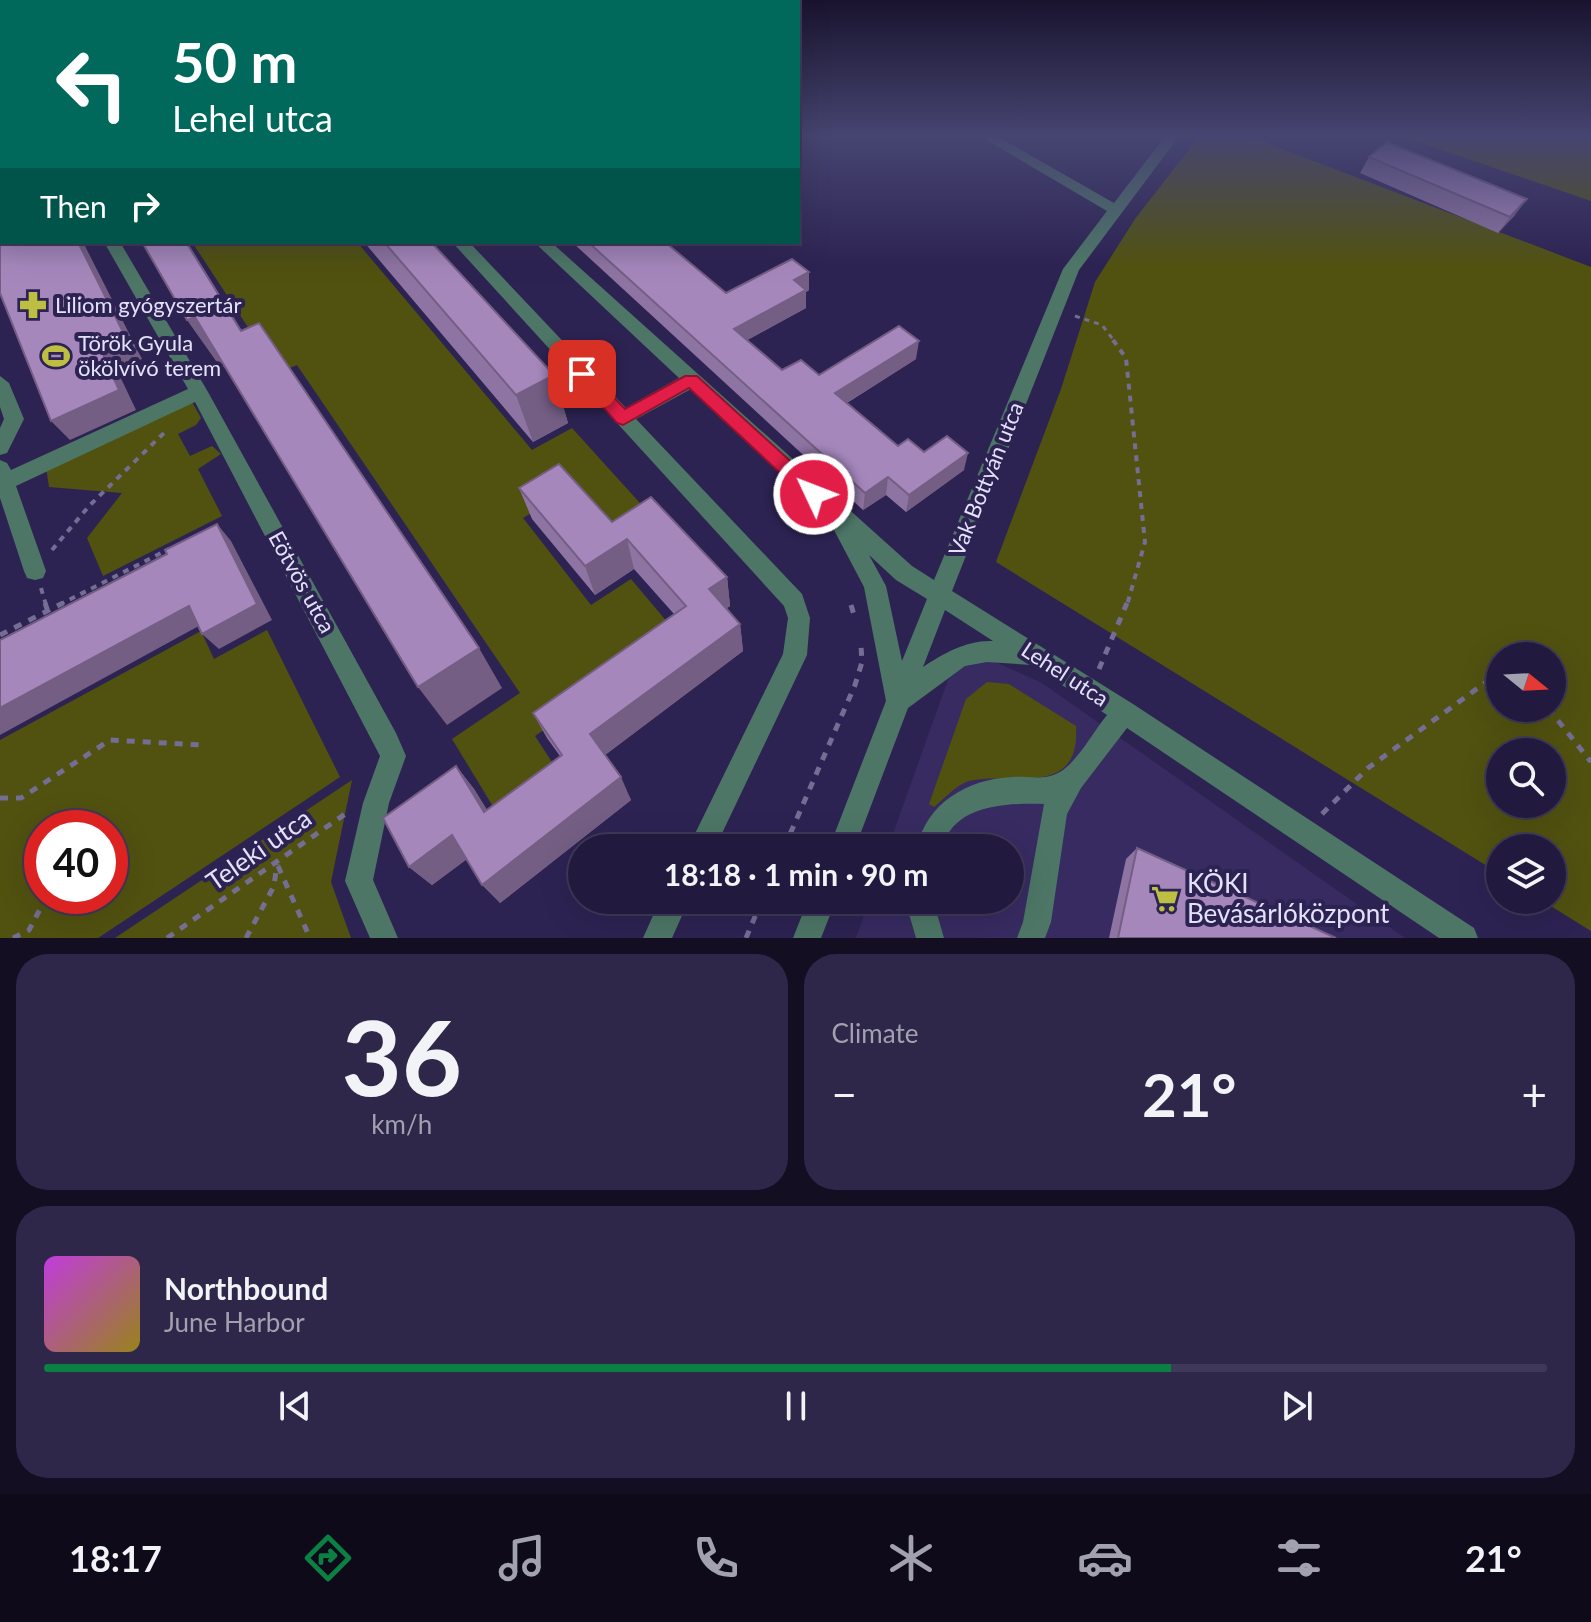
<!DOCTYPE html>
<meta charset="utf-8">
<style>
body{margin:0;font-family:Lato,sans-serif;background:#2e2749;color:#f1f3f6;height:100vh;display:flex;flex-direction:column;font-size:30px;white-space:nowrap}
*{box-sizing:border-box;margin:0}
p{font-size:26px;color:#a2a1b0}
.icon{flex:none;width:44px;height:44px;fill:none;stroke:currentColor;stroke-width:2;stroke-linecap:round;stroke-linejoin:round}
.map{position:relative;height:938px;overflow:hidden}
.side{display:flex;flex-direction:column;gap:16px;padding:16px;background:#130e22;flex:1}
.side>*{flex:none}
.guide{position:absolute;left:0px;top:0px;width:800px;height:244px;box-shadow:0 8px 32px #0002,0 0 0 2px #3f3858;background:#00695c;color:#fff;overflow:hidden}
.needle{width:52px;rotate:108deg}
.tools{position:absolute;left:1486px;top:642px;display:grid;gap:16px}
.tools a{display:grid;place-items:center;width:80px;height:80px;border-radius:50%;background:#221a3e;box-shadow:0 8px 32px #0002,0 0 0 2px #3f3858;font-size:40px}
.speed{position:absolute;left:24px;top:810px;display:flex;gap:16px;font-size:40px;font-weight:700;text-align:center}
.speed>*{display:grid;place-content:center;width:104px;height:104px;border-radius:50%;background:#221a3e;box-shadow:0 8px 32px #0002,0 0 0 2px #3f3858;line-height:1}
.speed .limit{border:12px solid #d22;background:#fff;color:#111}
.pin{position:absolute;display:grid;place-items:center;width:68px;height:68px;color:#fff;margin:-34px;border-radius:16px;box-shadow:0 4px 12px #0006}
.me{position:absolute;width:88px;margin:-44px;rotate:313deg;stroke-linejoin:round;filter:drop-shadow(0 0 6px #0008)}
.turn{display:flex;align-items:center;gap:28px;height:168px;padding:0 40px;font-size:36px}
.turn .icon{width:104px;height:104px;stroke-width:2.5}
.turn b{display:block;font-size:56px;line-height:68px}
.then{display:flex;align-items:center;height:76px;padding:0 40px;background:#0003;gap:16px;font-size:30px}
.big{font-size:60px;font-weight:700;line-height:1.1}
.side .widget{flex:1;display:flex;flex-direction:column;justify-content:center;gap:12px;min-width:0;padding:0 28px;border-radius:32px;background:#2e2749}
.side .dial{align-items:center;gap:0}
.dial b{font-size:104px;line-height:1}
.song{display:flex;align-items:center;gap:24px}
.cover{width:96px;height:96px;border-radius:12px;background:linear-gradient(135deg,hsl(290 70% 55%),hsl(50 70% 35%))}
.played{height:8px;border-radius:4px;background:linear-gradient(90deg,#0b8043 75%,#3f3858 75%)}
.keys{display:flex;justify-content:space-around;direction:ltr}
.heat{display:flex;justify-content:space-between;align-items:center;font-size:44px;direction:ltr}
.side .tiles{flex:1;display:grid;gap:16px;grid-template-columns:1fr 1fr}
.widget:last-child{grid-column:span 2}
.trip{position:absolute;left:568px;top:834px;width:456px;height:80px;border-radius:40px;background:#221a3e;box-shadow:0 8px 32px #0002,0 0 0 2px #3f3858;font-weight:700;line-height:80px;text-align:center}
.dock{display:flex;height:128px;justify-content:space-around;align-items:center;background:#0e0a19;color:#a2a1b0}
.dock .icon{width:56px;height:56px}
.dock .active{color:#0b8043}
.dock b{font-size:36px;color:#f1f3f6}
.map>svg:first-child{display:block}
</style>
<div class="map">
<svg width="1591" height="938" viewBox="0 0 1591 938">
<rect width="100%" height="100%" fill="#2d2353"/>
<path fill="#372b61" d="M960 646 1042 683 1405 938H856L869 900H1010V848H888Z"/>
<path fill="#515210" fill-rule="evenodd" d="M1200 135H1246L1591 267V931L1541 900H1552V848H1500V874L996 562 1061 389 1095 282 1135 219ZM1500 656H1552V708H1500ZM1500 752H1552V804H1500Z
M1398 135H1591V201Z
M192 242H357L532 450 572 428 658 523 623 545 574 488 523 518 591 605 631 579 679 636 535 736 563 779 503 823 452 739 520 693 297 365 278 373Z
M192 402 201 418 196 425 178 434 190 456 212 446 221 454 198 469 222 516 103 576 87 538 122 493 49 487 46 467Z
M267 630 340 777 98 938H0V740L201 631 214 659ZM42 828H110V896H42Z
M987 682 1009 684 1076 726C1081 800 1009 771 969 781 957 784 944 799 934 807L929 804 966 699Z
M352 780 331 882 351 938H115Z"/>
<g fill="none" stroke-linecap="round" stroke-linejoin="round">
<path stroke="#746d94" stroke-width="3" stroke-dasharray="5 5" stroke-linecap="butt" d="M1075 316 1102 325 1115 342"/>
<path stroke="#746d94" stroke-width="4" stroke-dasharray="6 6" stroke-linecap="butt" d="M1113 340 1126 358 1145 542 1127 605
M52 550 89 506 167 430
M41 588 46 605
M59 605 169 549"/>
<path stroke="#746d94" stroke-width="5" stroke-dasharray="8 8" stroke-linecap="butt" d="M45 603 50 618
M851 605 855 618
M0 635 63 603
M1099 669 1127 603
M1548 708 1591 762
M0 798H21L110 740 202 745
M1322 814 1368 768 1500 672
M784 848 855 685 862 662 861 646
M278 866 310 938
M13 938 29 930 47 896
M167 938 348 812
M246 938 274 886 277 864
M746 938 762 900"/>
<path fill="#4d7667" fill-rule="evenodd" d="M978 135H995L1114 203 1166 135H1180L1079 270 952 591 1133 704 1474 928 1478 938H1439L1127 728 1081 788 1067 814 1051 922 1045 938H1017L1023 922 1044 804C1009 803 952 804 943 848H917C926 803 968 779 1012 777 1029 776 1044 781 1060 772 1078 761 1093 732 1107 715L1032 665 987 662 965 666 908 708 855 848H829L886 701 864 587 834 530 837 525 691 389 636 419 802 594 810 618 807 655 715 848H688L783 654 788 618 784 606 452 242H469L626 408 679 378 534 242H551L912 566 934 580 1063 269 1107 211ZM869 555 896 580 927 599 902 661 886 586ZM945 610 993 641C967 640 944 653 923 667Z
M104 242H120L208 392 396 733 406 756 389 803 373 880 398 938H370L345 881 363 803 380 756 195 402 16 486 46 571 43 578 35 580 27 578 24 571 0 498V460L7 463 11 470 188 389Z
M0 376 9 383 24 419 7 453 0 455V428L4 419 0 407Z
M660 900H689L672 938H643Z
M808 900H836L821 938H793Z
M905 900H933L944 938H916Z"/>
<path fill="#66bfa2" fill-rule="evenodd" d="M0 137H2V145H0Z"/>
</g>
<path fill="#8e74a2" d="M1369 157 1515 215 1498 233 1360 173Z
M364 242H431L554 375 568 423 533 442Z
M572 242H665L726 293 809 272V290L806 292V308L747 340 782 370 819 375 916 359 847 403 898 446 924 452 964 470 906 512 886 495 863 510Z
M519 488 612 522 727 577 730 606 727 608 740 624 743 651 605 755 631 800 500 903 467 859 432 885 409 867 456 766 474 789 487 810 560 756 547 738 533 713 674 614 634 569 595 595 532 519Z
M1137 848 1336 938H1109L1126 859Z"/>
<path fill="#745e84" d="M1527 199 1515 215 1498 233 1510 217Z
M78 242H83L142 359 117 370 136 410 70 440 51 421Z
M186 242H187L272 379Z
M809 272V290L806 292V308L735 347 734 329 794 280Z
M195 317 228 365 221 368 187 320Z
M919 341 916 359 834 411 835 393Z
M554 375 568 423 533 442 516 395Z
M968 453 964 470 906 512 909 495Z
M888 477 886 495 863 510 865 493Z
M217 524 231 541 272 620 219 649 202 634Z
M627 539 634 569 595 595 585 566Z
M727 577 730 606 714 618 709 589Z
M189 606 206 622 0 735V708Z
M740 624 743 651 601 758 590 734Z
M479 648 502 688 447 725 418 687Z
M456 766 474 789 501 833 484 812Z
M621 777 631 800 500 903 482 885Z
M452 835 472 855 432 885 409 867Z"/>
<path fill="#a587bc" stroke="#745e84" stroke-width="2" d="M1387 142 1527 199 1510 217 1369 157Z
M2 203V242H78L127 340 101 350 119 390 51 421 0 293V204Z
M142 242H186L241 331 259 323 479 648 418 687 195 317 187 320Z
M384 242H431L554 375 516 395Z
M588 242H665L726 293 792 259 809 272 794 280 806 290 734 329 782 370 801 360 819 375 899 326 919 341 835 393 898 446 908 439 924 452 947 436 968 453 909 495 888 477 865 493Z
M559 464 612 522 651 497 727 577 709 589 740 624 590 734 621 777 482 885 452 835 409 867 383 818 456 766 484 812 562 755 533 713 686 606 627 539 585 566 519 488Z
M217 524 257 604 202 634 189 606 0 708V640L167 554 165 550Z
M1137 848 1336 938H1118Z"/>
<linearGradient id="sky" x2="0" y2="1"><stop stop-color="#19132e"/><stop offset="0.51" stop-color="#464571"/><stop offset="1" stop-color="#464571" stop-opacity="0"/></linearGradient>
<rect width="1591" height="266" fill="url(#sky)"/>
<path fill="#e11d48" stroke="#92132f" stroke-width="2" d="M582 368 588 370 625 409 685 376H697L821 489V499H808L689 388 623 425 617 423 577 378 574 374Z"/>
<defs>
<g id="pharmacy-bare" transform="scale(2.16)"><path d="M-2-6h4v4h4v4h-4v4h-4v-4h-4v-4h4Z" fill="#bebf42" stroke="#2d2353" stroke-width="2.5" paint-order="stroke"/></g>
<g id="stadium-bare" transform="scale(2.16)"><path d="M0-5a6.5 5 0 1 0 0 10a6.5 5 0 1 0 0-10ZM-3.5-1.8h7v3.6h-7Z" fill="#bebf42" stroke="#2d2353" stroke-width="2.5" paint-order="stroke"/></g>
<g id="supermarket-bare" transform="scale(2.16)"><path d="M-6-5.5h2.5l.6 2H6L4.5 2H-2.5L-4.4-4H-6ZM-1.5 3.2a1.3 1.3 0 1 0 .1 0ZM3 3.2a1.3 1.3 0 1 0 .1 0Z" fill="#bebf42" stroke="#2d2353" stroke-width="2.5" paint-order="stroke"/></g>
</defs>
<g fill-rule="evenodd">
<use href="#pharmacy-bare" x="33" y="305"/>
<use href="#stadium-bare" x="56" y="356"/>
<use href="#supermarket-bare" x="1165" y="899"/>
</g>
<g text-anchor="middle" stroke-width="8" stroke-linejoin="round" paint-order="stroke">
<g font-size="22" fill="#e4e2fa" stroke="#2d2353" text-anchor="start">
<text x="55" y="313">Liliom gyógyszertár</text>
<text x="78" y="351">Török Gyula<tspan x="78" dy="25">ökölvívó terem</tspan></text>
</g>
<g font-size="22" fill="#e4e2fa" stroke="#2d2353">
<text transform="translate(986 479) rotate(-68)" y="8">Vak Bottyán utca</text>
<text transform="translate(302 582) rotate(61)" y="8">Eötvös utca</text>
<text transform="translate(1065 674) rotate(33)" y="8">Lehel utca</text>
</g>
<g font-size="26" fill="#e4e2fa" stroke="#2d2353">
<text transform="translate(259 850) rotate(-35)" y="9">Teleki utca</text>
</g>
<g font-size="26" fill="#e4e2fa" stroke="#2d2353" text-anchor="start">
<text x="1187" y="893">KÖKI<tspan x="1187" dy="30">Bevásárlóközpont</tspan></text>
</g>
</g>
</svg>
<div class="tools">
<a><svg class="needle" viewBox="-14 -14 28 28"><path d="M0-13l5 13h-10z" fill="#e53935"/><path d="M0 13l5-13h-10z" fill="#a2a1b0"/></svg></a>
<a><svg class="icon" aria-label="search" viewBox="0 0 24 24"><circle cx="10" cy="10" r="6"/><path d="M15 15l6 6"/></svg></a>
<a><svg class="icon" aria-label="layers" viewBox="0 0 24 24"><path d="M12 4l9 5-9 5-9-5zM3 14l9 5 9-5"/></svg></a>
</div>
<div class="speed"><div class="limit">40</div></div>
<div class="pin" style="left:582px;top:374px;background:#d93025"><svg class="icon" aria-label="arrive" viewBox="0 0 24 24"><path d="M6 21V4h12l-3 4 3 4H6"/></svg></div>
<svg class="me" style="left:814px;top:494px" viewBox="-20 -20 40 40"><circle r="17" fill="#e11d48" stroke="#fff" stroke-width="3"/><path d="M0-11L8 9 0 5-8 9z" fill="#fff"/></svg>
<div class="trip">18:18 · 1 min · 90 m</div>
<div class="guide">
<div class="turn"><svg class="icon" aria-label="left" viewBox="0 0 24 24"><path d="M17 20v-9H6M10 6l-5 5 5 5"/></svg><div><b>50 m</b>Lehel utca</div></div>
<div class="then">Then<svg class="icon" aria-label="right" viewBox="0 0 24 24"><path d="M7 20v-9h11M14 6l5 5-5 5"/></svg></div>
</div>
</div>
<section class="side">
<div class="tiles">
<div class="widget dial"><b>36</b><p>km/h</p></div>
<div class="widget"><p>Climate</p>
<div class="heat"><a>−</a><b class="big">21°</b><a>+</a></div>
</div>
<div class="widget">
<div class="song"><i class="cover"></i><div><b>Northbound</b><p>June Harbor</p></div></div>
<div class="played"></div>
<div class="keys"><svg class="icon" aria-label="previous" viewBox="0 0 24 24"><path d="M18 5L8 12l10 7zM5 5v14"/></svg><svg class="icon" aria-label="pause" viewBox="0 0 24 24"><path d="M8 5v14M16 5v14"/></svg><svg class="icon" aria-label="next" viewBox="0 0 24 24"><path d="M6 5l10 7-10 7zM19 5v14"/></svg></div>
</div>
</div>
</section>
<nav class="dock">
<b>18:17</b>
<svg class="icon active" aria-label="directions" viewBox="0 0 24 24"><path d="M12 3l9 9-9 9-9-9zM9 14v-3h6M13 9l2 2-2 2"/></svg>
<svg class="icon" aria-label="music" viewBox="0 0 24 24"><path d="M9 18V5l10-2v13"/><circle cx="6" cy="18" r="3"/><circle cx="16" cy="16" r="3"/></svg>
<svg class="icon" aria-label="phone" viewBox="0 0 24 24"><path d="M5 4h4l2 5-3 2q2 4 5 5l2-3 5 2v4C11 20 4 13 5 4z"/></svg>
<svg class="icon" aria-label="climate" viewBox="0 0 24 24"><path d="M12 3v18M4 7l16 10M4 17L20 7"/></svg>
<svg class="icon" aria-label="car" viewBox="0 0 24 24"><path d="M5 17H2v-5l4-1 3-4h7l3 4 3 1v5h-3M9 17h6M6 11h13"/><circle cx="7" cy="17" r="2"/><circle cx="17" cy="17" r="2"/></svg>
<svg class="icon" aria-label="filters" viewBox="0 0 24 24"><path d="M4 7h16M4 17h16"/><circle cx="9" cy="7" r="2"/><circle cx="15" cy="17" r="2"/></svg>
<b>21°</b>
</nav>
